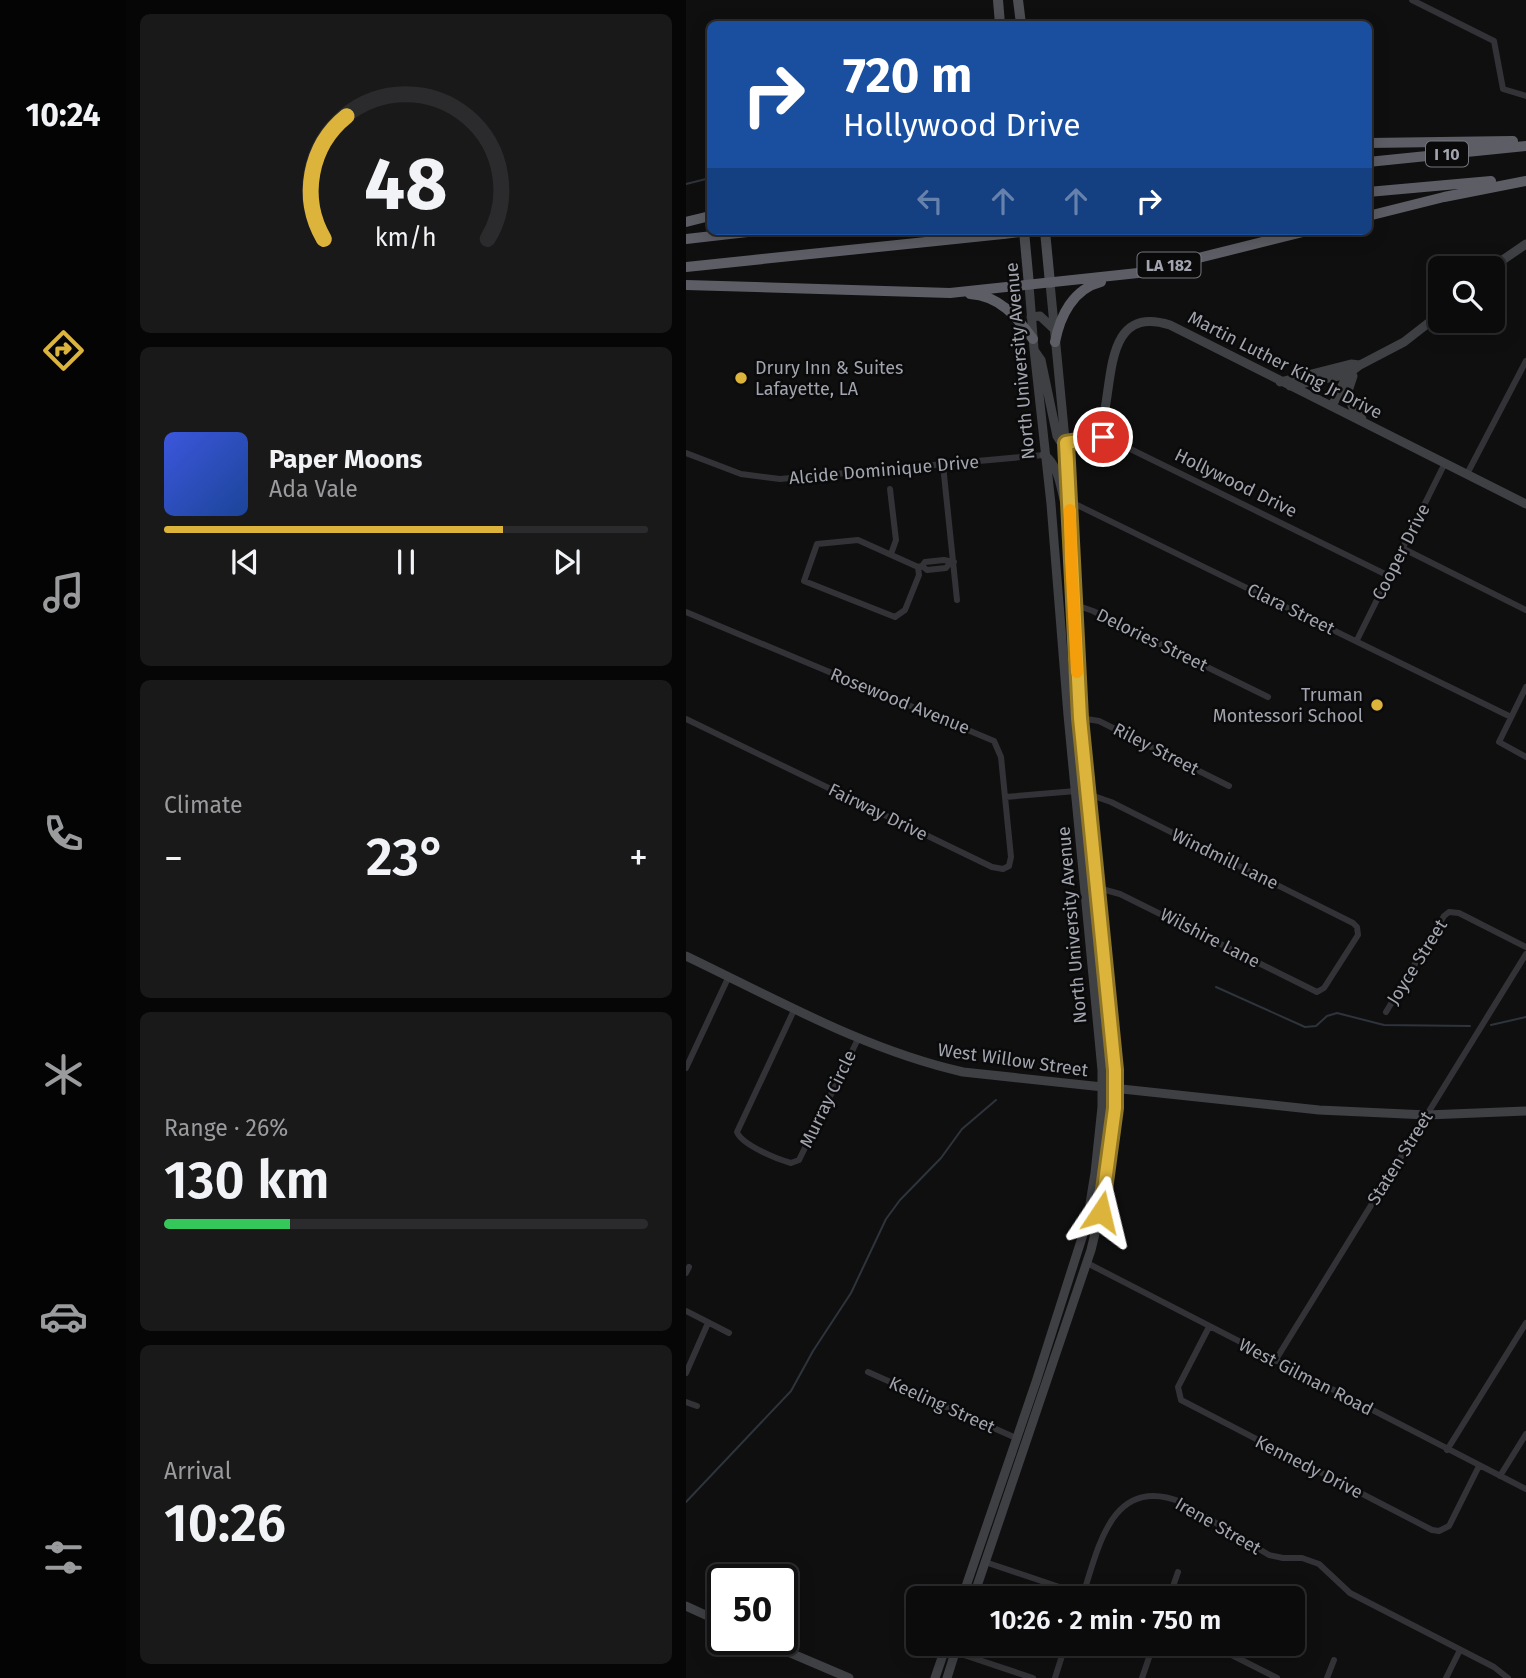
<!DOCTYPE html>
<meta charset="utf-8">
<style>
body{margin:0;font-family:"Fira Sans",sans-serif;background:#19191a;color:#f1f3f6;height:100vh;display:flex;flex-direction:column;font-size:26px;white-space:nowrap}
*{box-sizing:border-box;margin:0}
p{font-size:23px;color:#9a9b9d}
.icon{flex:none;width:38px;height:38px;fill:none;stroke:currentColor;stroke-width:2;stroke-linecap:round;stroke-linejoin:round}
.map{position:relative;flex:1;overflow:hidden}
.panel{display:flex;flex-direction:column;gap:14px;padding:14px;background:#060607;width:560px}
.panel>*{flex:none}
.guide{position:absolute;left:21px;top:21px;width:665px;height:214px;border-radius:10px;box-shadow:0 4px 18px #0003,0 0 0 2px #2b2b2d;background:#1a4fa0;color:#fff;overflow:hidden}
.controls{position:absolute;left:742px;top:256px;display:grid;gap:14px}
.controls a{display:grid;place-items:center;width:77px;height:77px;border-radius:10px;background:#0b0b0c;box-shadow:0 4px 18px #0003,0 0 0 2px #2b2b2d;font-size:35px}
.speed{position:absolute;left:21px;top:1564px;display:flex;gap:14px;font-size:35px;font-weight:700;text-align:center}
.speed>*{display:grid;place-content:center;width:91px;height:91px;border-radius:50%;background:#0b0b0c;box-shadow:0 4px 18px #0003,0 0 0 2px #2b2b2d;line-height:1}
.speed .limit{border:4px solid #111;border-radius:10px;background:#fff;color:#111}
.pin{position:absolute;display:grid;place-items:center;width:60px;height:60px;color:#fff;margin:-30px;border:4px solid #fff;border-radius:50%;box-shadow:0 2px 7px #0007}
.me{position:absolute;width:77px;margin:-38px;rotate:10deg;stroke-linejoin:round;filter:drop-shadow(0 0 5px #0008)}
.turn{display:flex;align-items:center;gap:24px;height:147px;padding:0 21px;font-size:32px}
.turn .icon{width:91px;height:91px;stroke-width:2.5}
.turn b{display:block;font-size:49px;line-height:60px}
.lanes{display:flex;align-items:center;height:66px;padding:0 21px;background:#0003;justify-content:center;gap:35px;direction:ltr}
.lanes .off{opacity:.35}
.big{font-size:52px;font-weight:600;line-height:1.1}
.panel .widget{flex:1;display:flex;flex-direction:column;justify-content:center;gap:10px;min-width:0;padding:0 24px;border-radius:10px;background:#19191a}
.panel .dial{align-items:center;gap:0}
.dial svg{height:182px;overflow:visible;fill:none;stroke:#2b2b2d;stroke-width:7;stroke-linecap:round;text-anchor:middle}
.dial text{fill:#f1f3f6;stroke:none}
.song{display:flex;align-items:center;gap:21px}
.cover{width:84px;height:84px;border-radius:10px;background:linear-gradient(135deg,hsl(230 70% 55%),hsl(220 70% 35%))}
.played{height:7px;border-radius:4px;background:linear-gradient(90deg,#dcb43b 70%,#2b2b2d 70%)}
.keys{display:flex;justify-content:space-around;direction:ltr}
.heat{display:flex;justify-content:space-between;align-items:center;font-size:38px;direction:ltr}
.charge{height:10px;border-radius:5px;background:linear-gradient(90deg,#34c759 26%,#2b2b2d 0)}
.trip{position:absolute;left:220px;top:1586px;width:399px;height:70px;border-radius:10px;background:#0b0b0c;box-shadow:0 4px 18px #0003,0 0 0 2px #2b2b2d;font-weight:600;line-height:70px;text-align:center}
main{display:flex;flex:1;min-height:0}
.tab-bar{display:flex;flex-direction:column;width:126px;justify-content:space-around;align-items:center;background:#040405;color:#9a9b9d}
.tab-bar .icon{width:49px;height:49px}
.tab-bar .on{color:#dcb43b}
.tab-bar b{font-size:32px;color:#f1f3f6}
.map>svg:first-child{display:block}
</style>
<main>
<nav class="tab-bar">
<b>10:24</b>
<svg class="icon on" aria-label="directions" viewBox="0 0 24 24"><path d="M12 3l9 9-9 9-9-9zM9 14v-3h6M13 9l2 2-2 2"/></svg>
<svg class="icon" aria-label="music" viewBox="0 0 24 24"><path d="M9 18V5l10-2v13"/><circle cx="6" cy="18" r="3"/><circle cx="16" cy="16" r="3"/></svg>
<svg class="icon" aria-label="phone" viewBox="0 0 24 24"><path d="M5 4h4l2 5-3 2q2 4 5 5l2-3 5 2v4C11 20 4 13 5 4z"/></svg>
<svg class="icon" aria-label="climate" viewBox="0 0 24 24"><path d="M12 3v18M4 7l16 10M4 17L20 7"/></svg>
<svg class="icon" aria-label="car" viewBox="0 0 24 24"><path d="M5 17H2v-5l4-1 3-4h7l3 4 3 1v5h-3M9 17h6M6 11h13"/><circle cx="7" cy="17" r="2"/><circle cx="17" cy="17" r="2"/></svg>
<svg class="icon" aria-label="filters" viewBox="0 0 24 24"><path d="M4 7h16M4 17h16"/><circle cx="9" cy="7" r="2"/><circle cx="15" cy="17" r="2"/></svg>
</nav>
<section class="panel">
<div class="widget dial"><svg viewBox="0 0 100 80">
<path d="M14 69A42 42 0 1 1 86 69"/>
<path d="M14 69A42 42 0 0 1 24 15" stroke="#dcb43b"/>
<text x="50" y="56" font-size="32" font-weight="700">48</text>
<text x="50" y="72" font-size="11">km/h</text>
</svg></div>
<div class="widget">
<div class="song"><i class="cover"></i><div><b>Paper Moons</b><p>Ada Vale</p></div></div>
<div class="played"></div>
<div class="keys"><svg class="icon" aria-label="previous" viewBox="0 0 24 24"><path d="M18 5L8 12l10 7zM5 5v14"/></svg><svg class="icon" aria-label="pause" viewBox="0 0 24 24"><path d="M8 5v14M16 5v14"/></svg><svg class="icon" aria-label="next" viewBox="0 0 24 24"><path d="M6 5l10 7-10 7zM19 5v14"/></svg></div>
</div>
<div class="widget"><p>Climate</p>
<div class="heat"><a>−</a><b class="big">23°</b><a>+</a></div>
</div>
<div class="widget"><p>Range · 26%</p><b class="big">130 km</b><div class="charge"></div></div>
<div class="widget"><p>Arrival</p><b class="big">10:26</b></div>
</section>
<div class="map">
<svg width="840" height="1678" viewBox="0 0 840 1678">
<rect width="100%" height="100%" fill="#0f0f10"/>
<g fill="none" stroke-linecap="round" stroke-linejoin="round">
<path stroke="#2e343b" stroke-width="2" d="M0 184 24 178
M530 987 619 1027 630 1026 641 1016 651 1013 698 1025 784 1026
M805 1025 840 1017
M0 1502 105 1391 127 1351 165 1293 200 1219 214 1200 255 1158 276 1129 310 1100"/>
<path stroke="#333337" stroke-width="6" d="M726 0 808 41 817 89 840 96
M412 436 424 439 703 576
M0 453 55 474 94 479 358 455
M257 465 271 600
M781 474 840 361
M204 489 210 540 205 554
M385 502 825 717
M716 548 840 610
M264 563 260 568 241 570 236 566 239 562 258 560 268 562
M232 567 233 575 219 610 209 617 118 581 131 544 172 540 232 567 236 566
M387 604 407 611 582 697
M0 612 308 741 315 757 325 857 323 866 317 869 306 867 0 719
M671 640 759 463
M840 687 813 742 840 757
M394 718 413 721 543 786
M402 794 425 802 667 923 671 927 672 935 638 988 631 992 434 894 412 888
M319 797 390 791
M109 1008 51 1132C56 1145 91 1159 105 1163L113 1160 172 1039
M700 1012 758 916 763 912 773 913 840 947
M0 1068 43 976
M401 1263 840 1489
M0 1273 3 1267
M0 1311 43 1333
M523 1327 492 1387 495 1400 746 1530 753 1531 763 1526 793 1466
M589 1361 840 954
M182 1372 330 1438
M0 1373 22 1323
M0 1402 11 1406
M761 1450 840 1323
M814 1476 840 1434
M299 1562 406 1598
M396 1598C412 1549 425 1474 495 1502L583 1555 597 1558H616L633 1564 664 1593 808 1667 822 1678
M483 1598 492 1572
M522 1643 591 1678
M269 1652 347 1678
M369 1678 380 1643
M456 1678 468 1643
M641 1678 648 1660
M760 1678 774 1650"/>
<path stroke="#3f4044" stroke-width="9" d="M805 268 840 244
M345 317 354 316 368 329
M348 350 355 360 371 436 374 441 380 443
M667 376 661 394 668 410 676 419
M594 382 665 364 674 365
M604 386 662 374
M646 406 662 374 674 365 718 342 754 314
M380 443 412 436C430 396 412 302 484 325L840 504
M358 455C375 466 375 496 382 513
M0 956C90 999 179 1050 277 1072L633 1110 741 1115 840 1111
M276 1598 350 1382 401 1222 409 1173 416 1107V1070L382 715 365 504 348 349 343 285
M287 1598 405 1250C420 1192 430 1130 429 1070L394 718 385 558V502L364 283
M0 1606 37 1623
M74 1640 163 1678
M249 1678 261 1643
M261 1678 272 1643"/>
<path stroke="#4d4e53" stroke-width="10" d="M312 0 314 24
M332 0 335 24
M338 231 343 285
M359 231 364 283"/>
<path stroke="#5d5e65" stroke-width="10" d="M682 143 827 141
M682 162 840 146
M682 192 805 181
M682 216 758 197 840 181
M0 222 24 216
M0 239 70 231
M0 267 317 234
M0 285 264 293 452 273 621 231
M284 294C314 296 330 316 347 339
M369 342C374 316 387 289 415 282"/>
<path stroke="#5d5e65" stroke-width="10" d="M317 234 342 231"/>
</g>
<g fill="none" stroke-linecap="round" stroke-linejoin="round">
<g stroke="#8f7526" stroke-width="18">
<path id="route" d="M415 1212 429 1108V1070L394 718 380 443 417 437"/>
</g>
<use href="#route" stroke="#dcb43b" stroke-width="12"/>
<path stroke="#f59e0b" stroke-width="12" d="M384 510 385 558 391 672"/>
</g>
<g fill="#dcb43b" stroke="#0a0a0b" stroke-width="2.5">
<circle cx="55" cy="378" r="7"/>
<circle cx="691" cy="705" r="7"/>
</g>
<g text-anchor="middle" stroke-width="5" stroke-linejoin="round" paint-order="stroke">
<g fill="#0a0a0b" stroke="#74767e" stroke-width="2">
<rect x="740" y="141.5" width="42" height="25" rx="5"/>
<rect x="451.5" y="252.5" width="63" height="25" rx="5"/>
</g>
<g font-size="16" font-weight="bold" fill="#a2a5af">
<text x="761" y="160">I 10</text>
<text x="483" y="271">LA 182</text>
</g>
<g font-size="18" fill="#a2a5af" stroke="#0a0a0b">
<text transform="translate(334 361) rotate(-95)" y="6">North University Avenue</text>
<text transform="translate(599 365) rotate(27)" y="6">Martin Luther King Jr Drive</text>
<text transform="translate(198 470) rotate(-5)" y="6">Alcide Dominique Drive</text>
<text transform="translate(550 483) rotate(26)" y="6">Hollywood Drive</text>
<text transform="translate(715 552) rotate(-63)" y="6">Cooper Drive</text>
<text transform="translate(605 609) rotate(26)" y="6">Clara Street</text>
<text transform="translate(466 640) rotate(26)" y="6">Delories Street</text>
<text transform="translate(214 701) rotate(22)" y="6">Rosewood Avenue</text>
<text transform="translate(470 749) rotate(27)" y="6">Riley Street</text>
<text transform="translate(192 812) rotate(26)" y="6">Fairway Drive</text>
<text transform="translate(539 859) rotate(26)" y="6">Windmill Lane</text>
<text transform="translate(386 925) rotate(-95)" y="6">North University Avenue</text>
<text transform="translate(524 938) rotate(27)" y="6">Wilshire Lane</text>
<text transform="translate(731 962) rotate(-58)" y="6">Joyce Street</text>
<text transform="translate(327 1060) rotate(8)" y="6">West Willow Street</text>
<text transform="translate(142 1099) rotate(-64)" y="6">Murray Circle</text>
<text transform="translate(714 1158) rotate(-58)" y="6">Staten Street</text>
<text transform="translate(620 1377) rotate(27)" y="6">West Gilman Road</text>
<text transform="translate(256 1405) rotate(24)" y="6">Keeling Street</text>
<text transform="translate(623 1467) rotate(27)" y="6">Kennedy Drive</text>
<text transform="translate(532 1526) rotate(30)" y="6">Irene Street</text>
</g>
<g font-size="18" fill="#a2a5af" stroke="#0a0a0b" text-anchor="start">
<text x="69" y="374">Drury Inn &amp; Suites<tspan x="69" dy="21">Lafayette, LA</tspan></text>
<text x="677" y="701" text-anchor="end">Truman<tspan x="677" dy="21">Montessori School</tspan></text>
</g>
</g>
</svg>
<div class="controls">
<a><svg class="icon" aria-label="search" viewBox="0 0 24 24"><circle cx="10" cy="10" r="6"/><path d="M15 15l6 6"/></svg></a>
</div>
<div class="speed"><div class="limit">50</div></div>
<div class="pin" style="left:417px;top:437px;background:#d93025"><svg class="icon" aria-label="arrive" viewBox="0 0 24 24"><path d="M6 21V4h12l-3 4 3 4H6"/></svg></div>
<svg class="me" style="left:415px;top:1212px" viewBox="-20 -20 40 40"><path d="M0-17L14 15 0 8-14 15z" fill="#dcb43b" stroke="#fff" stroke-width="4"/></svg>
<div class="trip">10:26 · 2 min · 750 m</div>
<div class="guide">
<div class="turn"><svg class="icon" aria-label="right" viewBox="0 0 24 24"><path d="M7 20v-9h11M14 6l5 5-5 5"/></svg><div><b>720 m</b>Hollywood Drive</div></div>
<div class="lanes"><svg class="icon off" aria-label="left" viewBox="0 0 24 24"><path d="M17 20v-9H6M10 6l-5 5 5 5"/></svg><svg class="icon off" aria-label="ahead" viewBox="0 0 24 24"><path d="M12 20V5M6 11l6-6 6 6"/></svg><svg class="icon off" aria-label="ahead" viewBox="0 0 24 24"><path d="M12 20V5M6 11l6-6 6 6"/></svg><svg class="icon" aria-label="right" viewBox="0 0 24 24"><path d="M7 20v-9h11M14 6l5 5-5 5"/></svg></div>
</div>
</div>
</main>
